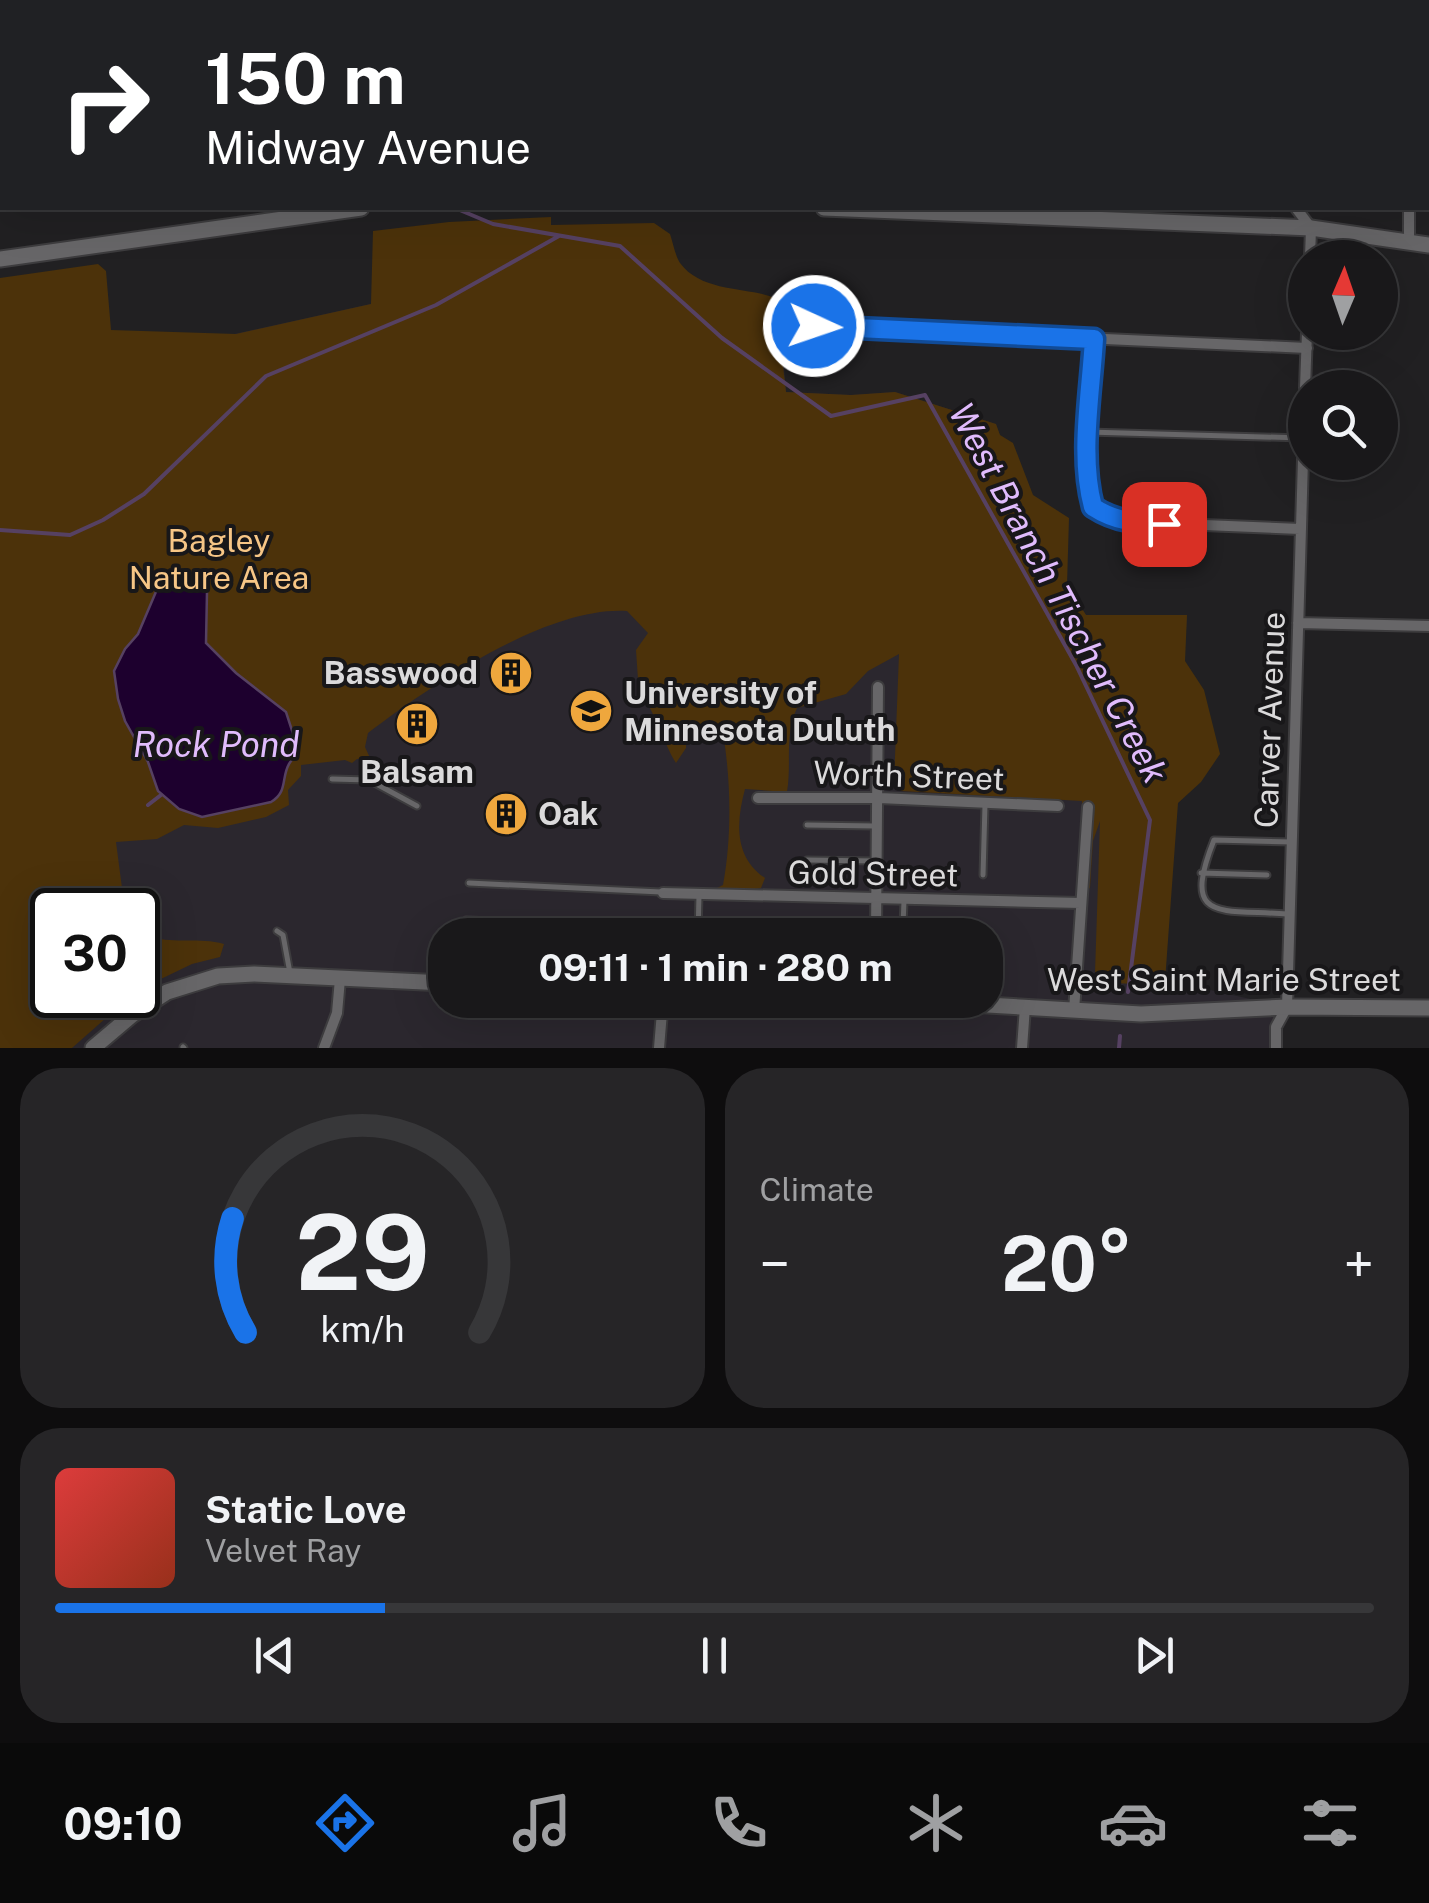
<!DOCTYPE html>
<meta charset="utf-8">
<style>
body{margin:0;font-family:"Public Sans",sans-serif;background:#262527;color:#f1f3f6;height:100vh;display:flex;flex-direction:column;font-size:38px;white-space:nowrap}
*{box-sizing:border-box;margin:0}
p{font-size:32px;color:#9fa0a2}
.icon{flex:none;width:55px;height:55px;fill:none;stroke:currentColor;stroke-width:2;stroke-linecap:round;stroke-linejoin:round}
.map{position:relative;height:1048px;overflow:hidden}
.sheet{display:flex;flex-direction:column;gap:20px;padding:20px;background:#0e0d0e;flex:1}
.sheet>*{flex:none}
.hud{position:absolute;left:0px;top:0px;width:1430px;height:210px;box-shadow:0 10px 40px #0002,0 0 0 2px #373739;background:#202124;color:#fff;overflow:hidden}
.needle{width:65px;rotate:2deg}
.fabs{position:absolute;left:1288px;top:240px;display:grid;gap:20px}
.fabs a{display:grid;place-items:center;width:110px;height:110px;border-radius:50%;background:#19181a;box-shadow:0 10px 40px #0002,0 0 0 2px #373739;font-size:50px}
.speed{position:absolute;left:30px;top:888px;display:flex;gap:20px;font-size:50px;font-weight:700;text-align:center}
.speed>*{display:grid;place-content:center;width:130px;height:130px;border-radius:50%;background:#19181a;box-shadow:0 10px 40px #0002,0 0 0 2px #373739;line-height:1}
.speed .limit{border:5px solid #111;border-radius:15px;background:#fff;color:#111}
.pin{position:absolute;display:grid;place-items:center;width:85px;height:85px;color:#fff;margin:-42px;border-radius:20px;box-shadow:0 5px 15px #0006}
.me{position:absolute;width:110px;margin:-55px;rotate:93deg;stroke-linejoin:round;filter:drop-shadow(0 0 8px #0008)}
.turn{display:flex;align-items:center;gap:35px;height:210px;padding:0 40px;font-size:45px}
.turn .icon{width:130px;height:130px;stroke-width:2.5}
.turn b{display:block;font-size:70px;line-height:85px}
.big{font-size:75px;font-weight:700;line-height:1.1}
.sheet .card{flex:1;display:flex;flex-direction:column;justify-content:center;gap:15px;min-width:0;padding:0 35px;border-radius:40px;background:#262527}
.sheet .dial{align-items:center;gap:0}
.dial svg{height:260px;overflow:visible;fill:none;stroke:#373739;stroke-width:7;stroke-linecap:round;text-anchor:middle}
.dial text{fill:#f1f3f6;stroke:none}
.song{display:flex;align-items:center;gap:30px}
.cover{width:120px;height:120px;border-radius:15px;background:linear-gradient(135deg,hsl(0 70% 55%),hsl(10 70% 35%))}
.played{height:10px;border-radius:5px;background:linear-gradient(90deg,#1a73e8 25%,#373739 25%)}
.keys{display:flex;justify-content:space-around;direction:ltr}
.heat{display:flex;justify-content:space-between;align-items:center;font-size:55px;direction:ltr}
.sheet .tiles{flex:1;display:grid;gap:20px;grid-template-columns:1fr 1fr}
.card:last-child{grid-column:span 2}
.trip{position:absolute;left:428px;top:918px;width:575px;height:100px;border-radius:40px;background:#19181a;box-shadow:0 10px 40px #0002,0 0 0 2px #373739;font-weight:700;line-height:100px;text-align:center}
.tabs{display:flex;height:160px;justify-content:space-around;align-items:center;background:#0a0a0a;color:#9fa0a2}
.tabs .icon{width:70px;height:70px}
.tabs .on{color:#1a73e8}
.tabs b{font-size:45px;color:#f1f3f6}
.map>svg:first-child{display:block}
</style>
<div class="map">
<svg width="1429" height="1048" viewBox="0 0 1429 1048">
<rect width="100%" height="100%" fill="#212022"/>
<path fill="#2b272e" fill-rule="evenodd" d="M0 283 110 335 216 338 384 301 679 283 781 329 786 392 851 395 895 392 996 424 1033 532 1086 615H1187L1165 980 1287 1007 1276 1048H0ZM52 910H138V995H52ZM445 935H985V1000H445Z"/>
<path fill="#4c320a" d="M551 217V225L654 223 670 234C673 243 675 255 680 263 706 299 771 283 784 307 791 321 784 338 783 353 782 365 785 379 786 392L851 395 895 392 996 424 1000 435 1013 443 1033 495 1069 518 1067 585 1086 615H1187L1185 661 1204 690 1220 754 1201 782 1178 803 1165 981 1151 979 1149 984 1102 983 1095 973 1100 821 1093 841 1090 888 1079 893 1082 801 901 791 894 783 899 654 868 671 846 694 797 708C784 736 792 761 787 792L745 789C736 822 734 857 765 878L761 888 725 894 715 889 723 885C732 837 731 781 723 733L715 727H686V748L676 763C664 745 653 704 639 694L636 650 648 633 627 611C547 606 431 685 368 733L365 747 370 758 357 759 352 763 345 760 301 765V776L288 790 289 805 266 817 218 828 184 825 157 839 116 842 122 888 133 896 151 937C176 944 199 937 224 944L220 957 192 964 138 990V910H52V995H132L72 1048H0V278L98 264 106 271 111 330 236 334 371 304 373 231 449 222Z"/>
<path fill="#1d002e" stroke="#564162" stroke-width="2.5" d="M169 583 199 585 207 592 206 643 236 673 286 712 298 749C296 755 292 759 289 764 281 778 288 792 271 802L202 817 179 809 158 791 148 762 125 721 118 699 114 671 125 649 138 634 158 587Z"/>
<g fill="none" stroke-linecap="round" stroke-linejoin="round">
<path stroke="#564162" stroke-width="4" d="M483 2 485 0
M455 208 493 224 620 246 722 338 831 416 925 395 1076 665 1150 820 1128 992
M0 530 70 535 103 520 144 494 266 376 436 305 559 236
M148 805 161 795
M1119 1048 1120 1036"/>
<g stroke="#3d3c3e" stroke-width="9">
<path id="lane" d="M1088 432 1303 438
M332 779 369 780 417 806
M807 825 875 826
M807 860 875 861
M1201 873 1267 875
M983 875 985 805
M469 883 661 892
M1287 914C1219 909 1181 923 1214 840L1292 842
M466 920 635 926V935
M789 928 876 931
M277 931 283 935 290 973
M494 935 495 921
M698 935 699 895
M897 935 903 926 904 901
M183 1047 184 1048"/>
</g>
<g stroke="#3d3c3e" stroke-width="14">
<path id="street" d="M877 0 879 2
M1136 0 1138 2
M1414 2V0
M1296 208 1311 228 1310 258
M1409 243V208
M814 326 1307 348
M1094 339C1091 392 1079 455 1093 507L1107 516 1129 522 1300 529
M1305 388 1307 332
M1298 623 1429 626
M758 798H879L1058 806
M663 893 1081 903
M876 935 878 687
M1074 1011 1088 807
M324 1048 337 1013 340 979
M659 1048 663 1000
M1022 1048 1025 1007
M1276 1048V1027L1287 1007 1305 391"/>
</g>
<g stroke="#3d3c3e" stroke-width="19">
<path id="secondary" d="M824 208 1311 228 1429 245
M0 259 361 208
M900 1000 1141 1014 1287 1007 1429 1008
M93 1048 132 1015 167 992 218 976 254 974 445 983"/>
</g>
<use href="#lane" stroke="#676668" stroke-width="5"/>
<use href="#street" stroke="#676668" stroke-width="10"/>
<use href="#secondary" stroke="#676668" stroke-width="15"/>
</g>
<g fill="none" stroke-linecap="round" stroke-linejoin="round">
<g stroke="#114b97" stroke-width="25">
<path id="route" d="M814 326 1094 339C1091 393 1079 455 1093 507 1116 522 1137 523 1164 524"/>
</g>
<use href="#route" stroke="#1a73e8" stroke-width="18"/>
</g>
<defs>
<g id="building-disc" transform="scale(2.25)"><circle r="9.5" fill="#efa73d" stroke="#181719"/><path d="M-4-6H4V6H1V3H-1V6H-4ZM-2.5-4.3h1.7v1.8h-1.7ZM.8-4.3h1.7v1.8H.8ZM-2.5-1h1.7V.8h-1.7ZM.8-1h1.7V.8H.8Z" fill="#111"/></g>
<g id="university-disc" transform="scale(2.25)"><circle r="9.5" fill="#efa73d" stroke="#181719"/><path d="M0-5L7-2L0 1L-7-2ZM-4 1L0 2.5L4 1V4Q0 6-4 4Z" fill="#111"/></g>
</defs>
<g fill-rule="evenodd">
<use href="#building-disc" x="511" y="673"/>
<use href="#university-disc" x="591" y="711"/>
<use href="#building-disc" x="417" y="724"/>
<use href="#building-disc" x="506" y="814"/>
</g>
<g text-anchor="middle" stroke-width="8" stroke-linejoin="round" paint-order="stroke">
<g font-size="32" fill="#f7c686" stroke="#181719">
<text x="219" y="552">Bagley<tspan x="219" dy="37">Nature Area</tspan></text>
</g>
<g font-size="32" font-weight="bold" fill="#dbdadb" stroke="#181719" text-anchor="start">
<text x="478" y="684" text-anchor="end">Basswood</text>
<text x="624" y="704">University of<tspan x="624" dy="37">Minnesota Duluth</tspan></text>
<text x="417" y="783" text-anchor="middle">Balsam</text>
<text x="538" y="825">Oak</text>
</g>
<g font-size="32" fill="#dbdadb" stroke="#181719">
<text transform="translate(1270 720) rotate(-88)" y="11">Carver Avenue</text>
<text transform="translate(909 776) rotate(2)" y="11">Worth Street</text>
<text transform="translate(873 874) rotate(1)" y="11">Gold Street</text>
<text x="1224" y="991">West Saint Marie Street</text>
</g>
<g font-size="35" font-style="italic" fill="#e0bbfc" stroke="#181719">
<text transform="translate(1058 593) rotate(62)" y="12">West Branch Tischer Creek</text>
<text x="216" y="757">Rock Pond</text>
</g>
</g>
</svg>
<div class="fabs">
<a><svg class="needle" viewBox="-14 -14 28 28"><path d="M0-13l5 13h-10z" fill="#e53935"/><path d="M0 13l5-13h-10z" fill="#9fa0a2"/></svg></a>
<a><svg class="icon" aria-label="search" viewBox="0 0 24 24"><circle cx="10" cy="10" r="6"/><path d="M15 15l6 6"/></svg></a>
</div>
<div class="speed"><div class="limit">30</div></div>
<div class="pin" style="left:1164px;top:524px;background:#d93025"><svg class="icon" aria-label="arrive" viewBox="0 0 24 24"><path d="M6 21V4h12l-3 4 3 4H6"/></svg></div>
<svg class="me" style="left:814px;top:326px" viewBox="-20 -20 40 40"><circle r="17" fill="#1a73e8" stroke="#fff" stroke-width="3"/><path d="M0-11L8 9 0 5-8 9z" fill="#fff"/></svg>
<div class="trip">09:11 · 1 min · 280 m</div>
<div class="hud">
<div class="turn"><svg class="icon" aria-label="right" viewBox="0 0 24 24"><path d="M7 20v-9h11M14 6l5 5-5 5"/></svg><div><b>150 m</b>Midway Avenue</div></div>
</div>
</div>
<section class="sheet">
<div class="tiles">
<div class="card dial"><svg viewBox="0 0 100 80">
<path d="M14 69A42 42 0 1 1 86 69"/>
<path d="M14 69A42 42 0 0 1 10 34" stroke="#1a73e8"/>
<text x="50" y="56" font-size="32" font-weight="700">29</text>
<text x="50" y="72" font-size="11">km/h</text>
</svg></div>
<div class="card"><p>Climate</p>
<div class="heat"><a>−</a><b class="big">20°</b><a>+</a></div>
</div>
<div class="card">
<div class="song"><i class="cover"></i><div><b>Static Love</b><p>Velvet Ray</p></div></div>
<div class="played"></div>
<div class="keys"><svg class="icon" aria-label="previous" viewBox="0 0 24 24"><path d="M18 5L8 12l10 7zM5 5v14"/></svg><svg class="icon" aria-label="pause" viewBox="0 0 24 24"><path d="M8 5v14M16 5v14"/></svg><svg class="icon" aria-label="next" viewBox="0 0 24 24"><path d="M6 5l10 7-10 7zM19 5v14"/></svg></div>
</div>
</div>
</section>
<nav class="tabs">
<b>09:10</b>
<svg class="icon on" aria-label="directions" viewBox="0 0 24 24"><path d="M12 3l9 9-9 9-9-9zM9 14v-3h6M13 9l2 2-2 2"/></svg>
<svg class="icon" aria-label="music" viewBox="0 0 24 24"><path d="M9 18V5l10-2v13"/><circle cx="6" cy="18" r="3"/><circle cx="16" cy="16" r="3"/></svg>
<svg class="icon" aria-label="phone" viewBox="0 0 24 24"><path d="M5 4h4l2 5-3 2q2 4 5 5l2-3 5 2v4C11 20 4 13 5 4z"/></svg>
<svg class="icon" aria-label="climate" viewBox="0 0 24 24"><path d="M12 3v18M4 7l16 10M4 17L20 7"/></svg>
<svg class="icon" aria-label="car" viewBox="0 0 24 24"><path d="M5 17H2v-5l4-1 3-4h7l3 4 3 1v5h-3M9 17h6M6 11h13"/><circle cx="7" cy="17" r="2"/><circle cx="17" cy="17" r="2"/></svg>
<svg class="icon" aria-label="filters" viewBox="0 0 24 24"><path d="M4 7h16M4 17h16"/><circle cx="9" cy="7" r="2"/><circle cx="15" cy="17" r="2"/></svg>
</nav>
